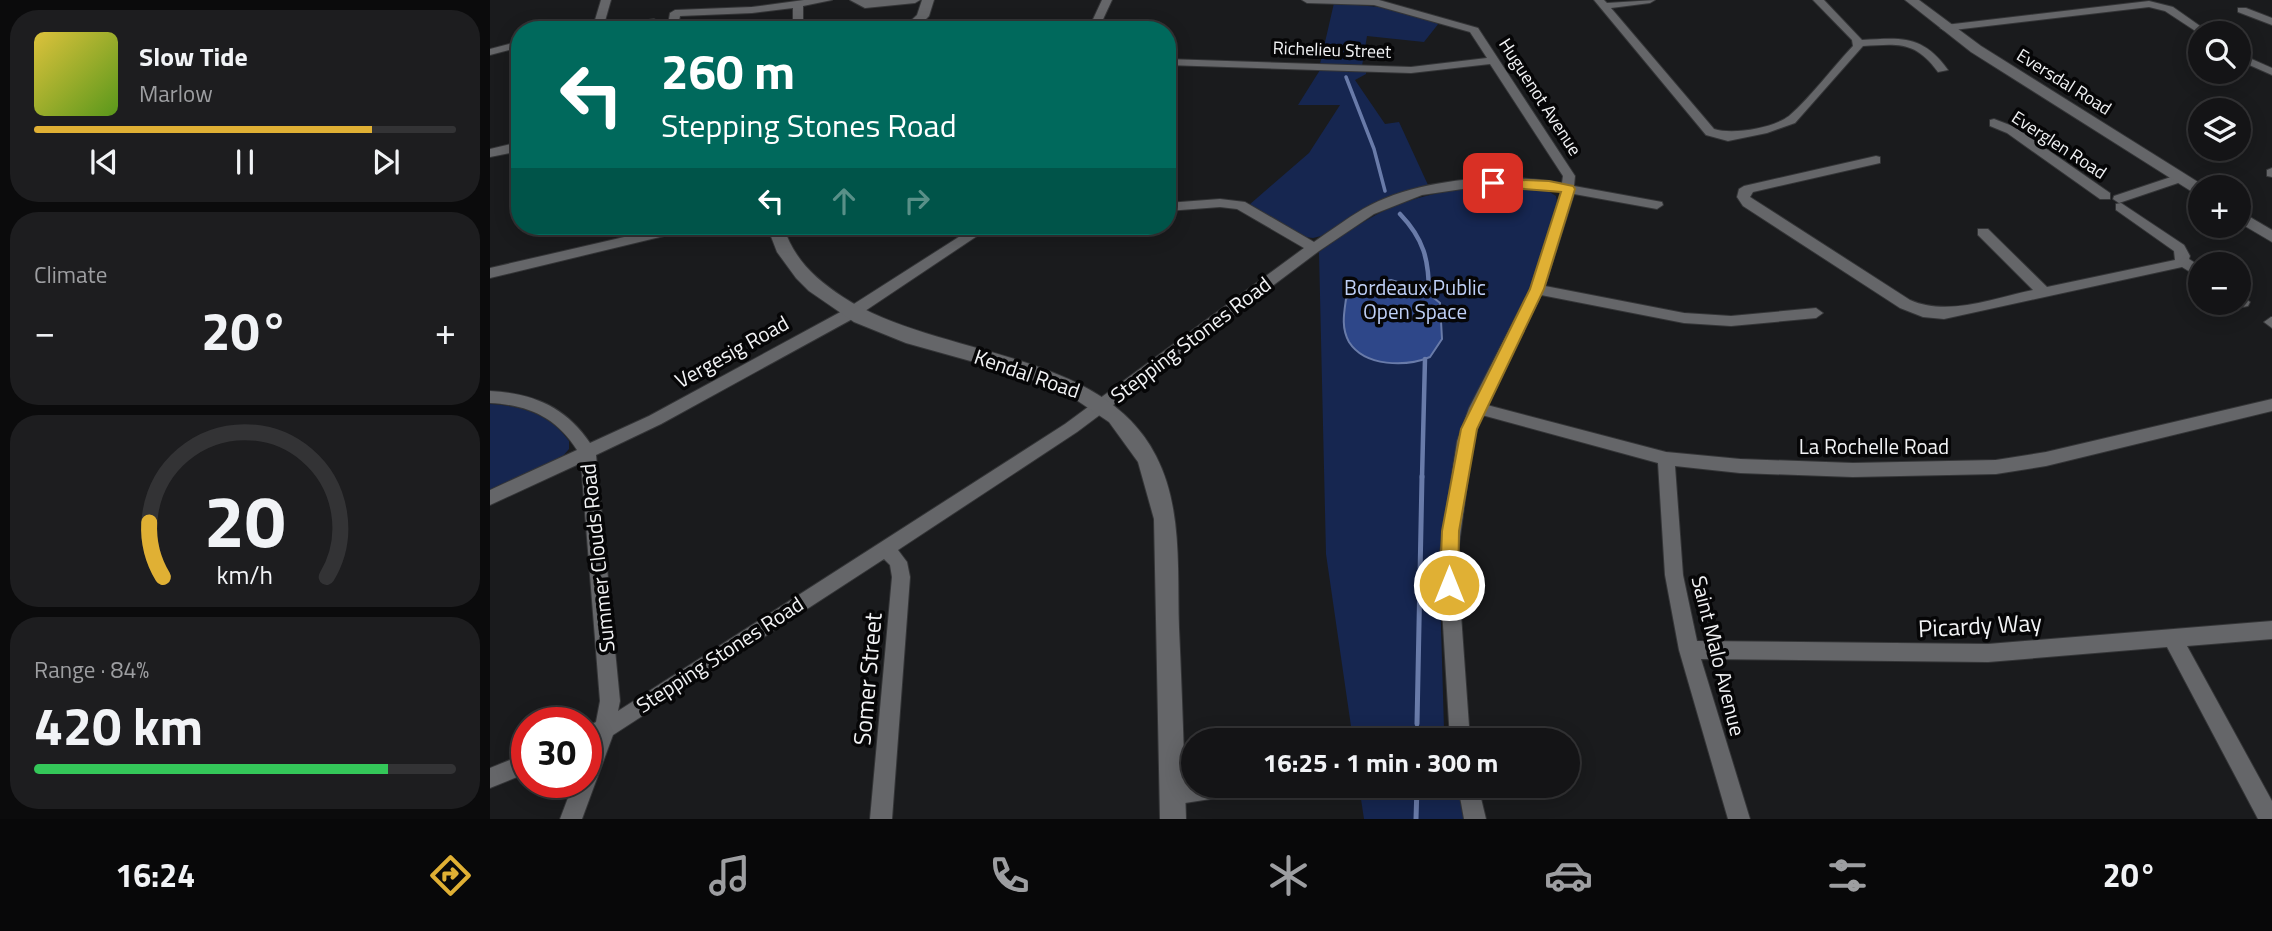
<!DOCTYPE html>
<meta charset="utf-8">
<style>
body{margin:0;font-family:"Titillium Web",sans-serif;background:#1d1d1f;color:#f1f3f6;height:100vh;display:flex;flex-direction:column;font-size:26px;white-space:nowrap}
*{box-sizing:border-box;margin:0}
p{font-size:23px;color:#9d9ea1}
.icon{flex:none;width:38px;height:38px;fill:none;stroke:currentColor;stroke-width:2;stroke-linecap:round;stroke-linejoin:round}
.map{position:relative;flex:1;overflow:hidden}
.panel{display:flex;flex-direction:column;gap:10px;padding:10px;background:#0b0b0c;width:490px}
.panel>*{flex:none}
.hud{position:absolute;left:21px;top:21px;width:665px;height:214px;border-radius:28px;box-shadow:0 4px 18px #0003,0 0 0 2px #333335;background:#00695c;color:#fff;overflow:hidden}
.tools{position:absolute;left:1698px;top:21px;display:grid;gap:14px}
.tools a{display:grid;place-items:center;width:63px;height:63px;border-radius:50%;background:#141416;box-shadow:0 4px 18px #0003,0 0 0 2px #333335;font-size:35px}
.speed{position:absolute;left:21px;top:707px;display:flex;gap:14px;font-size:35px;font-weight:700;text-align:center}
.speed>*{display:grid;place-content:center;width:91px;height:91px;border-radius:50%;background:#141416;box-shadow:0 4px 18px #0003,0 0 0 2px #333335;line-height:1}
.speed .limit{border:10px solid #d22;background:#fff;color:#111}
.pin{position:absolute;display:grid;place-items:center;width:60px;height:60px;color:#fff;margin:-30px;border-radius:14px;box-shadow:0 4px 10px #0006}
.me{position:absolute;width:77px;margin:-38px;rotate:0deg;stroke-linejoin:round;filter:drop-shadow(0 0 5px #0008)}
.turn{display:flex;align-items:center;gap:24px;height:147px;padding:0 35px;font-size:32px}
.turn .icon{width:91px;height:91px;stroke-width:2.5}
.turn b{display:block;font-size:49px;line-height:60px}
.lanes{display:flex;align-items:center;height:66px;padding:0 35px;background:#0003;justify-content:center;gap:35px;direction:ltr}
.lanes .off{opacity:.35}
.big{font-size:52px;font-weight:700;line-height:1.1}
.panel .card{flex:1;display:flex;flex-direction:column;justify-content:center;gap:10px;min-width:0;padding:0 24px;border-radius:28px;background:#1d1d1f}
.panel .dial{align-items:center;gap:0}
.dial svg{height:182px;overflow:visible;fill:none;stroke:#333335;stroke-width:7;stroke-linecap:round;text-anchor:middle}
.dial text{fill:#f1f3f6;stroke:none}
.song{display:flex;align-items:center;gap:21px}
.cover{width:84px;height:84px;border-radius:10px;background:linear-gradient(135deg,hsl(50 70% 55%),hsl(90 70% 35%))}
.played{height:7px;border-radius:4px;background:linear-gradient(90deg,#e0b034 80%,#333335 80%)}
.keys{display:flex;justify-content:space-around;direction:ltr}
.heat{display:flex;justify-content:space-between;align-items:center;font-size:38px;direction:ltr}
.charge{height:10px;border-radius:5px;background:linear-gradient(90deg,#34c759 84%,#333335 0)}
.trip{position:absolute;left:691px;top:728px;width:399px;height:70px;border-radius:35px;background:#141416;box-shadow:0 4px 18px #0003,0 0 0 2px #333335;font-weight:700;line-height:70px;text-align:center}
.dock{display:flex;height:112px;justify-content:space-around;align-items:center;background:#080809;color:#9d9ea1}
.dock .icon{width:49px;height:49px}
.dock .current{color:#e0b034}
.dock b{font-size:32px;color:#f1f3f6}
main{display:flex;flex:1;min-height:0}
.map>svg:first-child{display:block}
</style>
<main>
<section class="panel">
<div class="card">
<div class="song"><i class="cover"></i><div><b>Slow Tide</b><p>Marlow</p></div></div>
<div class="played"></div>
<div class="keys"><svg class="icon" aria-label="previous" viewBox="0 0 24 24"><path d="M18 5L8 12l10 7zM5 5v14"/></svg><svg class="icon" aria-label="pause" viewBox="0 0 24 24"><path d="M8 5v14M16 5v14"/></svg><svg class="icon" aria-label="next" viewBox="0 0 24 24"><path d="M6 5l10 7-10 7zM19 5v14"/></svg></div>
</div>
<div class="card"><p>Climate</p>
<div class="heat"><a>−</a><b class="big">20°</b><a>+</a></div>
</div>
<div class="card dial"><svg viewBox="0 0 100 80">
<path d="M14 69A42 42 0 1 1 86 69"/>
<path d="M14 69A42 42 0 0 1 8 45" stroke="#e0b034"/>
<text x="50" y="56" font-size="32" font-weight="700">20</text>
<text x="50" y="72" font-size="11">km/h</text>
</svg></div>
<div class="card"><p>Range · 84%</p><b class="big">420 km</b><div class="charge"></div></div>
</section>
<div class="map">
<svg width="1782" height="819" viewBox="0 0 1782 819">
<rect width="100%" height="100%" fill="#1a1b1d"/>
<path fill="#162650" d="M844 3 889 7 949 23 934 42 877 36 872 66 830 64Z
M830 70 876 71V74L865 80 895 124 909 122 938 185 891 200 831 236 823 238 815 237 759 205 819 153 850 105H808Z
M997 187 1056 190 1066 196 1067 202 1038 293 982 401 972 426 964 462 949 558 954 730 944 740H863L836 554 829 252C887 209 923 192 997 187Z
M0 404C32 406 60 414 79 441V449L72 457 0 492Z
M869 786H967L974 819H874Z"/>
<path fill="#2e4789" stroke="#697ba9" stroke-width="2" d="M901 280 934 290 950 303 952 339 940 357C916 367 875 367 859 342 851 328 854 313 856 299L876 284Z"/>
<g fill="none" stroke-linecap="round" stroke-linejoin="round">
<path stroke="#697ba9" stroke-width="3.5" d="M856 77 884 149 895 191"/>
<path stroke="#697ba9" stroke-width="4.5" d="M910 214C934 239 939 260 939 294
M932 478 935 359"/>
<path stroke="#697ba9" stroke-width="5" d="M927 724 932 476
M926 819 927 786"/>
<g stroke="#343537" stroke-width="2">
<path id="minor" d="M111 0H121L113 28 164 19 169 22 136 30H102Z
M314 0H342L313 6V21L323 25V29H309L303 22V8L262 13 190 16 187 30H177L180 13 185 10 262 7Z
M360 0H430L425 3 375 8Z
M612 0H622L608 30H598Z
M812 0H889L988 28 1085 176 1084 186 1172 202 1173 205 1167 209 1084 194 1055 286 1194 313 1241 316 1326 308 1333 313 1326 318 1241 326 1194 323 1051 295 997 405 1176 452 1250 459 1363 463 1506 460 1556 452 1782 399V411L1556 466 1506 474 1363 477 1250 473 1185 466 1193 575 1207 641 1498 644 1782 621V639L1697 646 1782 801V819H1768L1677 647 1498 662 1211 659 1260 819H1238L1189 650 1175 575 1168 463 992 415 983 441 967 559 980 740H960L949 559 967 441 979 408 1040 289 1071 191 986 187 932 195 884 214 829 251 587 432 408 550 417 562 420 577 402 819H380L402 577 400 565 394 559 123 735 92 819H70L84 782H96L98 746 96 747V727L106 722 110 701 91 463 0 505V490L87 450C66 417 38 405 0 403V391C43 393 76 407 100 443L159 416 356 309 486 226H502L366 317 171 424 106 455 130 701 128 711 575 424 814 248 747 209 730 207 677 211V203L730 199 755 202 824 242C840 231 856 219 873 209 927 178 1011 172 1072 183L1073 176 1000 64 921 73 677 65V59L921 67 997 58 980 32 884 5 817 3Z
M1104 0H1114L1117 3 1165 0 1160 3 1121 8 1224 129C1243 135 1283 128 1299 116 1322 96 1342 68 1363 46L1362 40 1323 0H1334L1372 40C1411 38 1432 34 1458 70L1448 72C1425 40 1407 44 1373 46L1305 123 1277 133 1238 141 1216 135Z
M1659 1 1683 7 1720 33 1710 34 1675 11 1659 7 1455 31 1450 28 1455 25Z
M1748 8H1756L1782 18V25L1748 12Z
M30 41V47L0 55V49Z
M1748 53 1782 68V75L1748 60Z
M1504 119 1525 127 1620 193V199H1610L1517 133 1500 126V120Z
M1386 156 1390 157V163L1263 192 1260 197 1420 300C1458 317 1504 298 1543 290L1488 235V229H1498L1557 287 1685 260 1684 251 1626 210V204L1631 203 1694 245 1700 256 1699 259 1710 266V278L1692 267 1454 319 1433 317 1410 308 1253 206 1247 197 1249 189 1254 186Z
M1782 168V177L1777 176V170Z
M1690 174 1696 178 1694 181 1629 203 1623 199 1624 196Z
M182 226H206L199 230 0 278V268Z
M1748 294 1760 302 1758 306 1753 307 1743 303H1748Z
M1781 317H1782V328L1774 322Z
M37 753V773L0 788V768Z
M704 781V786H750L747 793 740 796 682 805 675 802 672 795 675 788Z
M968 786H988L996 819H974Z"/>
</g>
<g stroke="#343537" stroke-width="2">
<path id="tertiary" d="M432 0H444L439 16 425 30H411L427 15Z
M1415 0H1429L1491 46 1716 187H1710V195L1704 193 1481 52Z
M30 142V151L0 157V149Z
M1748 210 1782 230V242L1748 222Z
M277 226H293C304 259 324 278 353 297 446 358 612 348 666 456 693 508 687 572 689 628 692 692 694 755 696 819H670L664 519 648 462 619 422 576 393 527 374 416 343 364 322 319 291 306 278 287 252Z"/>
</g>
<use href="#minor" fill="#656669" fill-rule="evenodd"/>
<use href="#tertiary" fill="#656669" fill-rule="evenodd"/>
</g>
<path fill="#e0b034" stroke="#927222" stroke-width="2" d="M1003 179 1059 181 1083 186 1085 189 1054 289 987 429 969 531 968 585 965 591 959 593 952 591 950 585 952 531 971 429 1040 289 1071 192 998 186V181Z"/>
<g text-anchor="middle" stroke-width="7" stroke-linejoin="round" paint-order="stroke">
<g font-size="18" fill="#f2f3f5" stroke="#060607">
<text transform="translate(842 50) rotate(2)" y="6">Richelieu Street</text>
<text transform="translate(1574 82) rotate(32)" y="6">Eversdal Road</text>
<text transform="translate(1050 97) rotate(57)" y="6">Huguenot Avenue</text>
<text transform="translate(1569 145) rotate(33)" y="6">Everglen Road</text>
</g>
<g font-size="21" fill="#bfd0f7" stroke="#060607">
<text x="925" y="295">Bordeaux Public<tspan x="925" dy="24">Open Space</tspan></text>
</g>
<g font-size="21" fill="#f2f3f5" stroke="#060607">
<text transform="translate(701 340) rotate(-37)" y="7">Stepping Stones Road</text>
<text transform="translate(242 352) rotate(-29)" y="7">Vergesig Road</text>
<text transform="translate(537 374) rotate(19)" y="7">Kendal Road</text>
<text x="1384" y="454">La Rochelle Road</text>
<text transform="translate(108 558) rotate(-96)" y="7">Summer Clouds Road</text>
<text transform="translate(230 655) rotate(-33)" y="7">Stepping Stones Road</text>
<text transform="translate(1228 656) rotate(76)" y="7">Saint Malo Avenue</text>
</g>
<g font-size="24" fill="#f2f3f5" stroke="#060607">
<text transform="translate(1490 626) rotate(-3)" y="8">Picardy Way</text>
<text transform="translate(378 679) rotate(-85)" y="8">Somer Street</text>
</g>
</g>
</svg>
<div class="tools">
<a><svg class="icon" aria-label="search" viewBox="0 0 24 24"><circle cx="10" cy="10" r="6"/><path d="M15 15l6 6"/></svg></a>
<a><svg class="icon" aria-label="layers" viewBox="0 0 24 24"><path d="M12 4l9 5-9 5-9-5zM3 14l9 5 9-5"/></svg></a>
<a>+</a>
<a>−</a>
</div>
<div class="speed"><div class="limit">30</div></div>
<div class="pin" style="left:1003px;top:183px;background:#d93025"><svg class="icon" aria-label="arrive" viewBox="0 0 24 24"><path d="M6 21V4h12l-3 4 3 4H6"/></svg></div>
<svg class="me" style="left:959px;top:585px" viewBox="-20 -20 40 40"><circle r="17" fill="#e0b034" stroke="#fff" stroke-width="3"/><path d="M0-11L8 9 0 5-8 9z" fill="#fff"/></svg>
<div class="trip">16:25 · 1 min · 300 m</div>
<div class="hud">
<div class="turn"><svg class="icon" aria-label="left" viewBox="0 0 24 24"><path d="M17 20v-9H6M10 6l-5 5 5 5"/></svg><div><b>260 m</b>Stepping Stones Road</div></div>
<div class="lanes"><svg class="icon" aria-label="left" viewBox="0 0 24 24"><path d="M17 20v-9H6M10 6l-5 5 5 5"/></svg><svg class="icon off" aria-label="ahead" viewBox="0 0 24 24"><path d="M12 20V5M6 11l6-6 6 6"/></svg><svg class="icon off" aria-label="right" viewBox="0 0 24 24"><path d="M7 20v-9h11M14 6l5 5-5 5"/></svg></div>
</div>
</div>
</main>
<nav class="dock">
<b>16:24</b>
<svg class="icon current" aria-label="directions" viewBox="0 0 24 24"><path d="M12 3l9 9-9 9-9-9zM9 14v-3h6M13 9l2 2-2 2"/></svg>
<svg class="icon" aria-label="music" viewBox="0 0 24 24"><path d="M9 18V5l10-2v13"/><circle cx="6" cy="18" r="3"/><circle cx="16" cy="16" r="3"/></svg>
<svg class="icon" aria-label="phone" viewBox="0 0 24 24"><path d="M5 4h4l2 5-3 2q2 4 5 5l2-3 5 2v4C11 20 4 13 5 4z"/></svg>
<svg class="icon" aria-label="climate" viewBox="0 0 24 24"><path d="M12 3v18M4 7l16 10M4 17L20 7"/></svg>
<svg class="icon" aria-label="car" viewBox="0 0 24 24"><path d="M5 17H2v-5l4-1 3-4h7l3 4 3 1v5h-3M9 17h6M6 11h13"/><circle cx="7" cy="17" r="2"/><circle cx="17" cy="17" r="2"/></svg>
<svg class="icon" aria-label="filters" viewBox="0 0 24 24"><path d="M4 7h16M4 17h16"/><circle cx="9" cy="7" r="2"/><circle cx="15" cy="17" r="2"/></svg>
<b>20°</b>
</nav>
